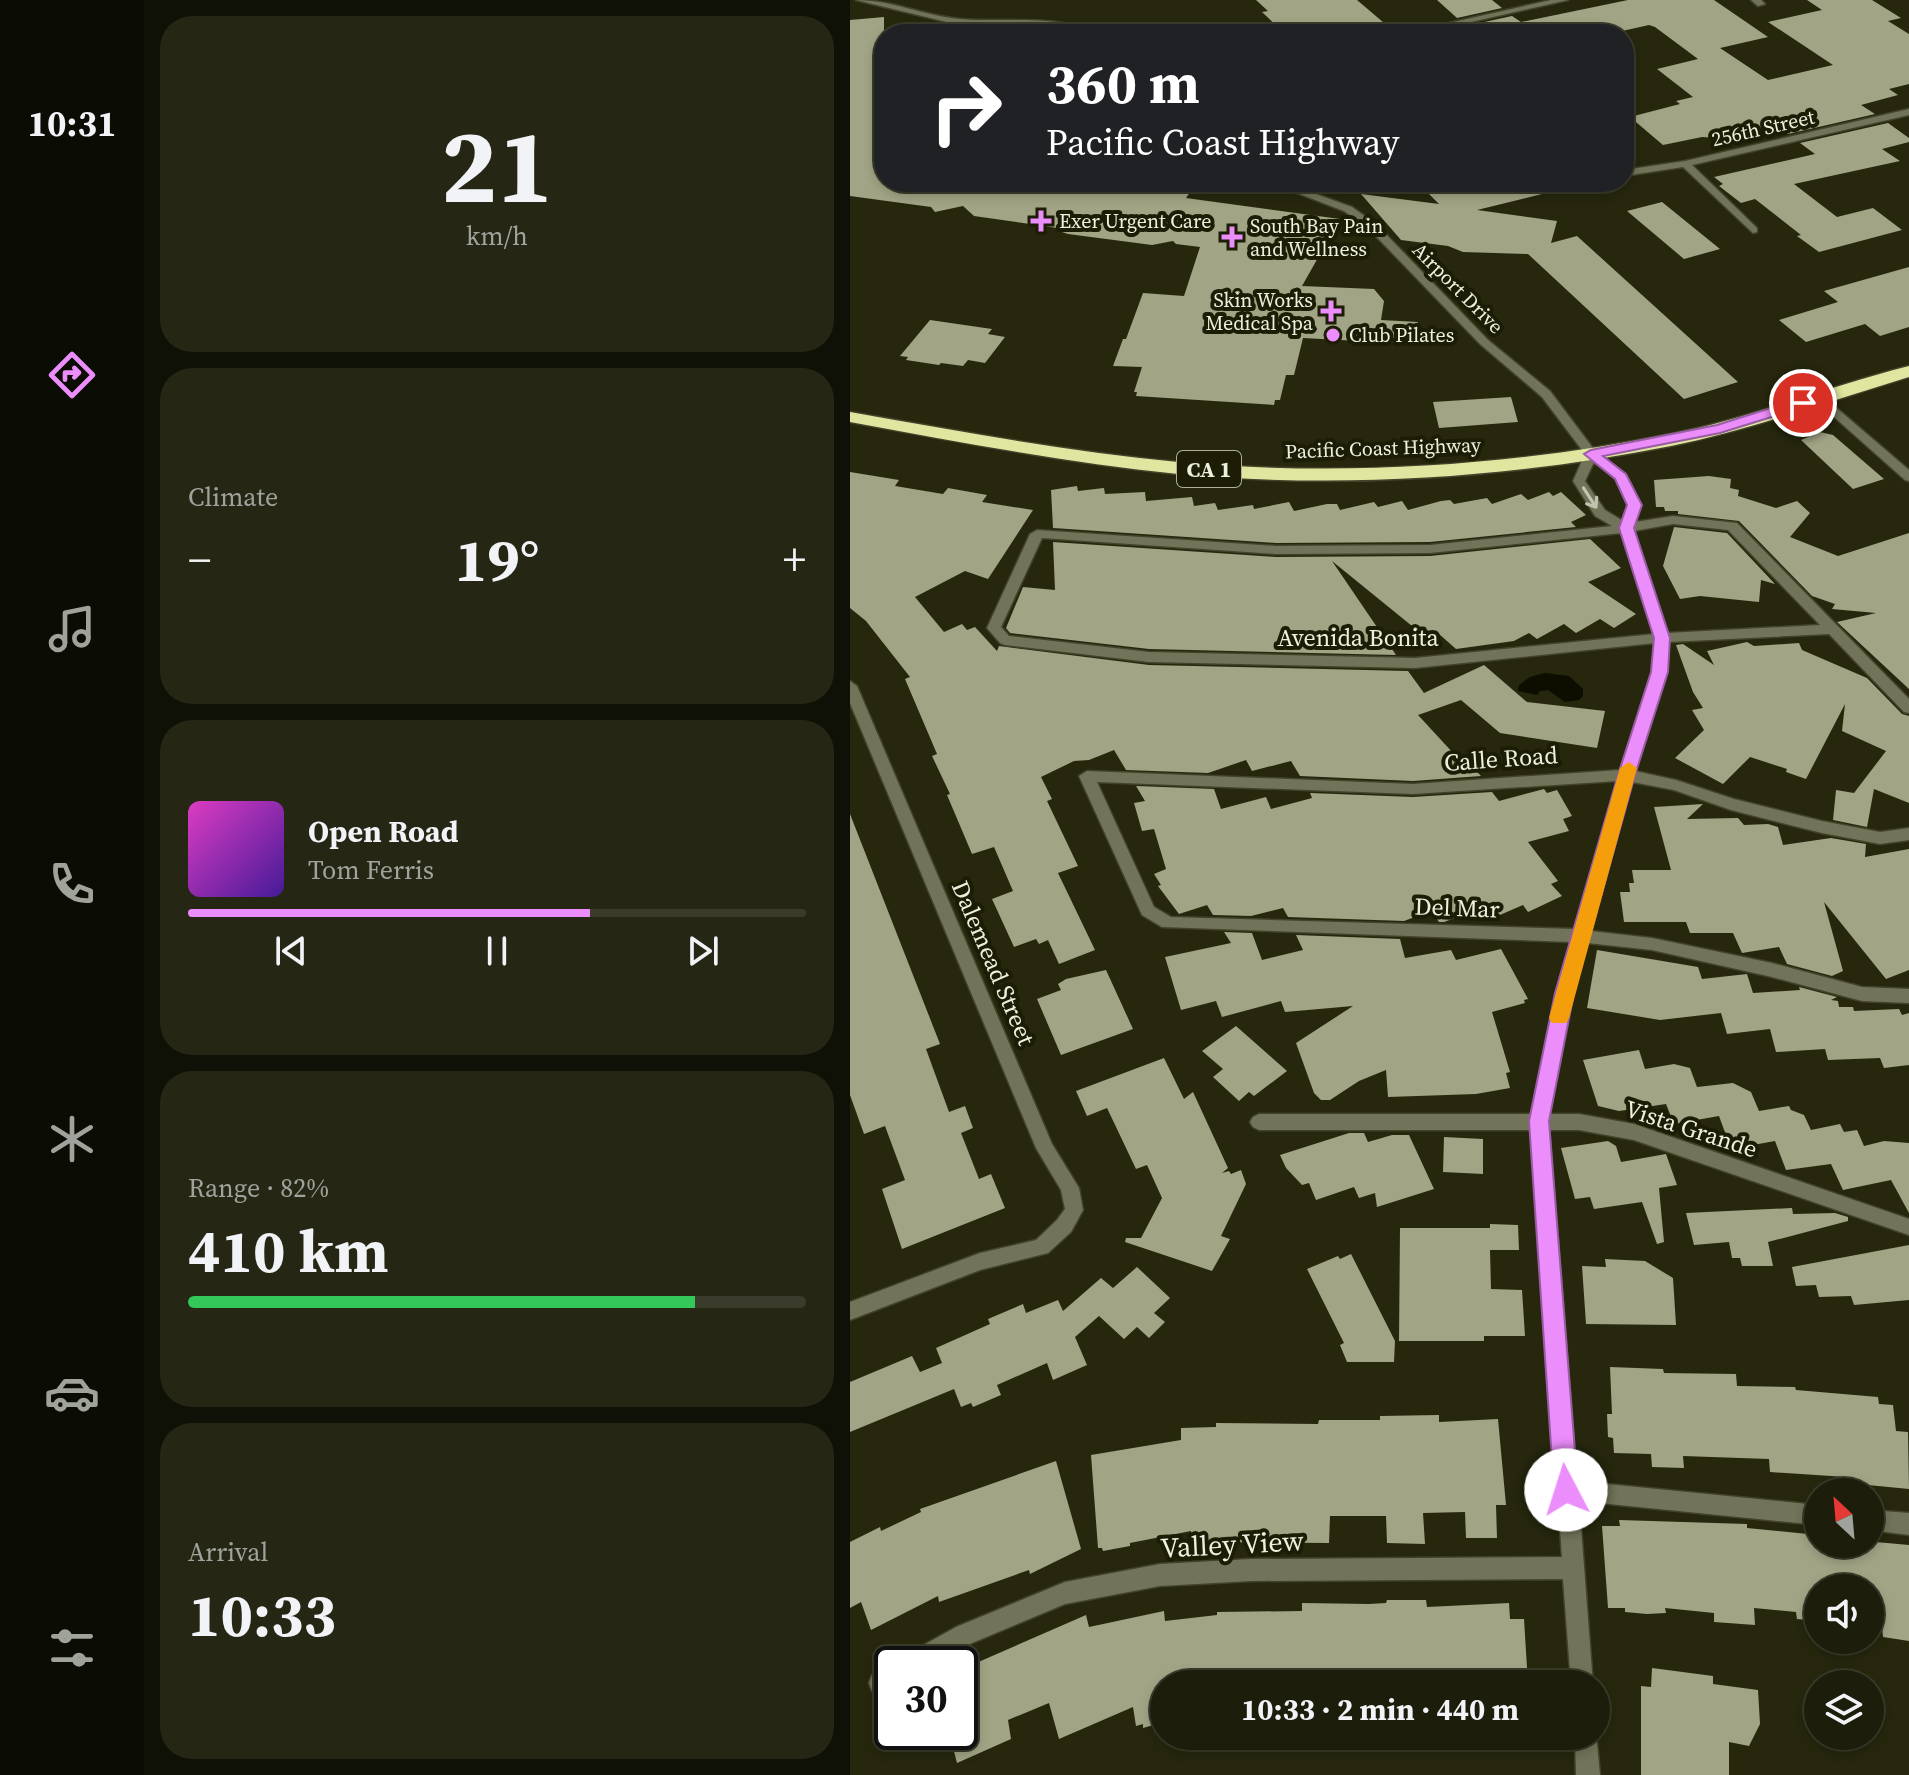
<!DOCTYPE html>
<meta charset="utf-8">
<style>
body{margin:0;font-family:"Source Serif 4",serif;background:#252613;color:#f1f3f6;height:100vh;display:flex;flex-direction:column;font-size:30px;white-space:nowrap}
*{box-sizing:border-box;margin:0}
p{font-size:26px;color:#a0a29c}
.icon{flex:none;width:44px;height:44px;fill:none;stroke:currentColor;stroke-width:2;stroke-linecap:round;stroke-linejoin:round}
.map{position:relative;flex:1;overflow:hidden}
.drawer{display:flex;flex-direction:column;gap:16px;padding:16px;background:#0f1006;width:706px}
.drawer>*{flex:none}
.hud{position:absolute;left:24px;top:24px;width:760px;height:168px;border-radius:32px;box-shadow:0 4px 12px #0003,0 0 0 2px #3a3b2b;background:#202124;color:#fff;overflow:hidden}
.needle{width:52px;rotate:334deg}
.fabs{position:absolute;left:954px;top:1478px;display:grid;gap:16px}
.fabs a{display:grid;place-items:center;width:80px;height:80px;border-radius:50%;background:#1c1d0a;box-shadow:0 4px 12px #0003,0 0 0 2px #3a3b2b;font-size:40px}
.speed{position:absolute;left:24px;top:1646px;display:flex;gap:16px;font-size:40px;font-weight:700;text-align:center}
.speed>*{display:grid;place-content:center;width:104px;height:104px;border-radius:50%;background:#1c1d0a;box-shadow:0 4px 12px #0003,0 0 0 2px #3a3b2b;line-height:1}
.speed .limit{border:4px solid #111;border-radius:12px;background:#fff;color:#111}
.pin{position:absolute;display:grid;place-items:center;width:68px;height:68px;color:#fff;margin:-34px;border:4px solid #fff;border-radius:50%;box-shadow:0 2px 8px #0007}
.me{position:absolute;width:88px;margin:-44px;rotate:355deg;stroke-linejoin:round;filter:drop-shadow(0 0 6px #0008)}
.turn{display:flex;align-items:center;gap:28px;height:168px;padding:0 40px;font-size:36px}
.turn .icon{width:104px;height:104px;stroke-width:2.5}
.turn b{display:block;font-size:56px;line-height:68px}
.big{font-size:60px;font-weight:700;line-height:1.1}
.drawer .tile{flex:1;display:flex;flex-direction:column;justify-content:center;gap:12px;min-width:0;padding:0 28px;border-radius:32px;background:#252613}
.drawer .dial{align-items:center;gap:0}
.dial b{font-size:104px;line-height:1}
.song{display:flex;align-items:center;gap:24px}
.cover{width:96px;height:96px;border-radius:12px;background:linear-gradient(135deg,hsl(310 70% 55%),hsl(260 70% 35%))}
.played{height:8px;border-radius:4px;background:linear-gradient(90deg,#eb8dfb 65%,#3a3b2b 65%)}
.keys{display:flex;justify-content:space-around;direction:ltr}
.heat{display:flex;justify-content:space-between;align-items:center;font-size:44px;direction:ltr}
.charge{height:12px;border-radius:6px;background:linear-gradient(90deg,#34c759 82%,#3a3b2b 0)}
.trip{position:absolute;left:300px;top:1670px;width:460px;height:80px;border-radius:40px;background:#1c1d0a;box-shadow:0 4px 12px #0003,0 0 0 2px #3a3b2b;font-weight:700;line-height:80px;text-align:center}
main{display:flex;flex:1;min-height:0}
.menu{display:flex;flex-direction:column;width:144px;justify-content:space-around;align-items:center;background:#0b0c04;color:#a0a29c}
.menu .icon{width:56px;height:56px}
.menu .selected{color:#eb8dfb}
.menu b{font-size:36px;color:#f1f3f6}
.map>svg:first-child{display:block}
</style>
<main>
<nav class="menu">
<b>10:31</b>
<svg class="icon selected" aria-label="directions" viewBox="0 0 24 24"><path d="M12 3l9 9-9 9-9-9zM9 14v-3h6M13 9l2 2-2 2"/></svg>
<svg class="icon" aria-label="music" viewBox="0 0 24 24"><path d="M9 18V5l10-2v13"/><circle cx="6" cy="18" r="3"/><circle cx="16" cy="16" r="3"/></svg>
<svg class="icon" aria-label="phone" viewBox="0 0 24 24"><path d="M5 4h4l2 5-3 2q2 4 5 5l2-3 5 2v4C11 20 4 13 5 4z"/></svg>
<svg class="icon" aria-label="climate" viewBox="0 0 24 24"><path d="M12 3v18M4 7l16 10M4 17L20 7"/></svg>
<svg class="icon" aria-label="car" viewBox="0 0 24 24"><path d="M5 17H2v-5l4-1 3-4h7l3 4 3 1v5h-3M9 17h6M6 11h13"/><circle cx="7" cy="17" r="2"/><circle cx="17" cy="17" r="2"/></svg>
<svg class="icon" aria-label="filters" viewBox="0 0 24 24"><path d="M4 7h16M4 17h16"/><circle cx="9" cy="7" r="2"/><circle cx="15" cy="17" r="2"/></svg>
</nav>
<section class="drawer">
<div class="tile dial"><b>21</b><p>km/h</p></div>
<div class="tile"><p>Climate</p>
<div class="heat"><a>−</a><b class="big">19°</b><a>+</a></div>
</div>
<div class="tile">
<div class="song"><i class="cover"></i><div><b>Open Road</b><p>Tom Ferris</p></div></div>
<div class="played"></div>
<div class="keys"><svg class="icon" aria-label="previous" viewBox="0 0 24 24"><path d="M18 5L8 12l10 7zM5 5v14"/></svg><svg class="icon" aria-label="pause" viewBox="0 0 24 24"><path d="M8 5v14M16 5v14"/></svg><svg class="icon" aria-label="next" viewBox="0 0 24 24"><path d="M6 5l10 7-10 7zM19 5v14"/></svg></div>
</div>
<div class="tile"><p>Range · 82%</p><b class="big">410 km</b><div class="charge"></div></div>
<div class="tile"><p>Arrival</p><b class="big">10:33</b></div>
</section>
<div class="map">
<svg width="1059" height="1775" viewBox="0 0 1059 1775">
<rect width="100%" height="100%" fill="#26270d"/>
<path fill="#0d0d00" d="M695 673 719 676 733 689V696L729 700 715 702 698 690 690 691 687 695 668 691 669 685 680 677Z"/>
<path fill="#a2a486" d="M406 0H507L547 34H435L412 12 418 11Z
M587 0H642L652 8 607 18Z
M778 0H864L918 37 870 48 918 80 983 65 918 22 972 10 957 0H1022L1051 18 1038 21 1059 34V84L1039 89 1048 95 1011 105 1025 114 938 134 924 124 868 138 852 137 813 145 780 117 830 104 826 101 843 97 807 69 848 59 805 27 799 25 759 34H625L616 26 662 16 671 22Z
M34 17V182H218L247 186 250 182H347L336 198 490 219 452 286 524 289 534 301 531 320 568 322 565 344 453 338 444 375H436L430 400H425L424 405 286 396 287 392H284L292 367 263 366 273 339H276L293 293 334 296 350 247 326 244 323 241 302 245 218 234 212 232 214 229 124 216 113 206 85 212 81 207 0 196V20Z
M1038 123 1059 138V142L1032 149 1050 161 944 184 987 217 1023 208 1052 230 969 252 947 236 951 235 905 199 891 203 869 186 873 184 864 177 965 154 950 143Z
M567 182H707L708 190 627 210 707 221 701 243 727 236 888 382 834 399 678 254 613 252 598 246 551 240 511 194 589 204Z
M812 202 870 249 834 259 777 211Z
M1059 267V327L1030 336 1015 324 956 342 929 320 988 302 974 291Z
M80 320 142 329 138 334 155 337 135 363 118 360 113 366 91 363 89 365 56 360 58 357 50 356Z
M661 397 668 422 589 428 583 402Z
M970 432 983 435 1034 479 1003 489 951 440Z
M0 472 49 480 45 486 93 494 98 488 137 495 132 502 183 510 138 579 115 571 65 597 94 632 112 624 117 630 125 627 147 651 149 646 299 665 558 671 574 693 634 665 677 702 755 711 747 748 650 733 611 700 568 715 604 754 608 752 631 776 563 781 450 776 441 761 402 771 396 760 358 773 276 770 264 750 239 760 224 761 191 777 202 799 197 801 228 866 208 873 245 950 209 964 198 940 189 944 186 939 164 947 142 899 163 891 144 847 122 854 97 795 100 794 82 756 87 754 55 679 60 677 16 621 0 608Z
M859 476 881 479 880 488 889 490 888 496 926 508 947 501 960 513 940 537 988 556 1059 533V689L987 622 1026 613 982 609 985 604 962 596 889 521 828 514V511H815L814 507H806L804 480Z
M227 486 228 491 254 488 255 494 295 492 296 501 342 497 344 506 365 503 368 510 403 505 404 509 439 502 444 511 477 504H487L490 510 524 502 528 507 552 501 558 510 591 501 600 500 604 504 637 498 642 504 671 494 678 500 699 492 703 496 711 492 736 515 721 522 726 527 580 542 426 543 203 528 201 490Z
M824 527 877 533 925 584 911 580 909 602 850 596 830 599 813 566Z
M740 539 771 568 738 582 786 614 764 628 750 619 726 633 714 624 687 639 679 633 664 641 606 649 589 634 578 639 482 561 546 655 299 649 160 633 156 628 173 587 205 590 203 542 426 557 580 556Z
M897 642 904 646 949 643 952 650 1017 678 1052 714 1059 716V803L1024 789 1017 827 983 820 986 790 1004 793 1036 751 992 731 995 704 956 779 936 772 937 769 900 757 873 784 825 758 854 730 842 710 853 708 843 692 826 645 833 644 864 665 857 651Z
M286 786 364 789 371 809 416 797 421 809 462 798 460 793 563 797 642 792 649 801 694 789 697 793 707 790 722 816 713 819 719 831 678 842 708 881 701 884 712 896 678 912 673 905 636 921 627 910 594 922H589L581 911 554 921 438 917 433 908 401 916 363 915 357 905 329 914 308 886 311 885 304 874 316 869 304 829 292 831 284 803 295 801Z
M853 804 837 819 888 818 894 825 918 824 928 827 933 845 981 838 1016 844 1015 857 1059 849V970L1036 979 974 902 993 971 982 976 937 964 929 947 892 953 883 933H840L836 922H774L770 892H780L779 883H784L782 870H821L804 807Z
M0 814 90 1044 76 1049 99 1112 115 1106 123 1128 111 1133 129 1179 141 1174 155 1208 52 1249 32 1189 55 1180 35 1126 14 1134 0 1095Z
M374 932 402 933 412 960 453 950 446 935 550 939 555 958 601 950 606 960 651 949 678 999 674 1000 675 1003 642 1012 660 1072 656 1073 660 1088 626 1094 538 1097 536 1070 509 1081 480 1100H471L464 1093 446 1043 503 1006 435 1012 431 1001 372 1017 366 1001 331 1010 315 957 381 943Z
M747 950 848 967 852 979 897 974 903 993 950 990 949 987 987 997 981 1000 988 1001 989 1007H1003L1004 1011 1049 1009 1052 1015 1059 1013V1065L1034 1068 1030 1058 978 1060 975 1049 926 1052 920 1029 877 1034 871 1013 810 1020 737 1008Z
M256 970 283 1029 211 1055 187 999 211 990 208 984 216 979Z
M386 1026 437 1071 404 1096 399 1092 389 1101 363 1077 373 1069 352 1051Z
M789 1050 795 1069 824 1064 840 1068 847 1087 883 1083 901 1092 909 1111 939 1106 941 1110 954 1115 961 1130 990 1124 994 1132 1007 1130 1014 1146 1034 1141 1059 1143V1213L1041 1180 993 1190 981 1164 936 1170 925 1141 881 1149 869 1116 824 1124 816 1104 769 1111 748 1106 733 1060Z
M314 1058 334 1099 343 1092 378 1168 372 1173 379 1171 381 1174 391 1170 396 1184 371 1236 380 1239 362 1271 275 1242 276 1238H291L312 1198 297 1165 286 1169 257 1108 237 1116 226 1091Z
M499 1133H514L518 1142 542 1135H559L584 1189 527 1207 525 1193 509 1198 504 1187 466 1200 459 1183 452 1185 436 1168 430 1155Z
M594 1137 633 1139V1174L593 1172Z
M758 1141 766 1146 771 1162 816 1154 827 1185 809 1188 814 1242 807 1244 792 1202 744 1209 740 1197 725 1199 711 1148Z
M942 1208 943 1214 985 1213 998 1217V1221L918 1242 923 1266H892L890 1258H882L879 1242 844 1245 836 1213Z
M640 1224 668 1225 669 1250H640L641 1289 672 1290 675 1336H634V1341H549L550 1228H640Z
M1059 1245V1300L1004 1305 1001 1296 969 1297 966 1285 946 1286 942 1267Z
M501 1254 545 1341 544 1362H497L490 1345 494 1343 457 1269 488 1256 490 1259Z
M755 1259 795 1261 823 1278 826 1325 736 1324 732 1266 756 1267Z
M287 1267 320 1298 304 1313 315 1322 299 1338 287 1327 274 1339 249 1316 225 1337 237 1365 203 1380 197 1363 147 1385 151 1395 123 1407 121 1403 111 1407 104 1389 0 1432V1382L62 1356 70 1372 92 1363 86 1348 140 1324 138 1319 173 1304 176 1313 208 1300 213 1311 251 1278 263 1288Z
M760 1367 813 1369 814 1373 886 1374 887 1386 945 1387 946 1390 1028 1397 1029 1404 1043 1405 1046 1431 1058 1432 1059 1489 997 1483 996 1477 920 1472 919 1459 833 1456 834 1468 802 1467 801 1454 764 1453 763 1438 758 1437 757 1414H762Z
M589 1415V1422L648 1419 656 1505H646L647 1538H616L615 1512 573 1513 575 1544 537 1543 536 1516H480L479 1543 341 1542V1531L280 1543V1546L253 1551 252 1548H248L241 1455 331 1440V1428L366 1427V1423L468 1424 469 1420H530V1416Z
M206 1461 231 1549 180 1574 179 1570 89 1602 88 1596 21 1630 11 1602 0 1608V1542L30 1527 31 1531 71 1512 70 1509Z
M769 1520 897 1524V1528L968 1535V1544L1026 1542 1059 1545V1641L1033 1637 1031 1617 1020 1616V1588H968V1621L947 1619 946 1612 904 1608 905 1625 864 1622V1613L815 1608 816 1613 797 1614 775 1612V1608H758L752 1526H770Z
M537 1600H576L577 1607 659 1603 660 1619H674L678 1684H537V1671L491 1670V1684H451V1673L406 1675V1684H366V1673L322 1675 324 1684H314V1722L293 1728V1724L286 1726 283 1707 209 1739 199 1703 158 1720 161 1739 107 1763 99 1732H110V1670L236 1615 239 1627 314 1611 315 1621 367 1615V1612L452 1611V1603L519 1604 536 1603Z
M802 1668 863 1676V1684L908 1690 910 1724 899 1746 879 1742V1775H791V1686L801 1687Z"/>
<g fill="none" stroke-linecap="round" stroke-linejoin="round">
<g stroke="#42432a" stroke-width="3">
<path id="street" d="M6 0C42 0 75 16 110 19 152 23 209 13 247 34H230L193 26 109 25Z
M701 0H718L573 33 568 30Z
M901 0H911L915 4 908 6Z
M1059 109V115L842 165 907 228V232L903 233 833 167 774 176V170L835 161Z
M418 182H433L502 207 527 225 638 340 700 391 745 451 775 474 791 505 785 522 823 516 887 523 1059 699V713L1054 712 979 634 819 642 817 672 785 771 826 780 884 799 972 821 1030 832 1059 828V840L1030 844 972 833 881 810 824 790 782 782 741 931 802 938 922 963 1012 987 1059 989V1003L1012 1001 922 977 802 950 737 943 723 993 699 1114H729L784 1124 1059 1219V1235L784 1140 729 1130H699L727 1481 968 1505V1525L729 1501 743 1684H721L713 1579 401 1581 310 1586 215 1604 122 1643 84 1664H51L54 1656 106 1627 215 1582 310 1564 401 1559 712 1557 681 1130H409L403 1127 400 1122 403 1117 409 1114H681L707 993 721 942 312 927 292 915 229 776 237 771 563 784 770 770 803 672 805 643 565 668 299 662 155 645 150 643 137 628 180 534 187 530 426 546 580 545 762 526 745 516 723 481 735 454 692 397 630 344 519 229 494 211ZM744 462 766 479 779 505 773 521 755 510 735 481ZM823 524 878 530 970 625 817 633 784 531ZM772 533 804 634 565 658 299 652 159 636 151 627 192 538 426 554 580 553ZM767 781 725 929 321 917 304 907 247 782 563 794Z
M969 393 1059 470V481L1055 480 965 400V394Z
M0 681 7 686 202 1144 229 1188 233 1210 221 1232 198 1253 130 1270 0 1320V1302L130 1253 186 1240 207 1220 215 1209 211 1190 186 1148 0 703Z
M1020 1510 1059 1513V1535L1020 1530Z
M42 1664V1688L30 1694 22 1691 19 1683 22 1675Z
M746 1733 750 1775H726L725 1736H746Z"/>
</g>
<g stroke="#42432a" stroke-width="3">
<path id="highway" d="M1059 366V377C980 401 902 429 821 446 660 478 492 489 328 474 218 463 109 442 0 422V412C109 431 218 452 328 462 492 477 660 466 821 434 902 418 979 386 1059 366Z"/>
</g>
<use href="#street" fill="#727459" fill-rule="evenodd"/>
<use href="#highway" fill="#e0e59f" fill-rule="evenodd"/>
</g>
<defs><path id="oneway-shaft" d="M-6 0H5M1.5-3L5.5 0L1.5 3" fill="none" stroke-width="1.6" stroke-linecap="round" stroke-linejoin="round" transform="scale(2)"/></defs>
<use stroke="#c2c4b0" href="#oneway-shaft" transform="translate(740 498) rotate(57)"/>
<path fill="#eb8dfb" stroke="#995ca3" stroke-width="2" d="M953 398 959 403 957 406 870 433 753 456 776 474 792 505 784 528 820 638 818 672 785 775 724 993 699 1121 728 1490 725 1498 716 1502 708 1498 704 1490 679 1121 705 993 768 775 801 672 804 638 769 528 777 505 765 479 734 454 741 450 867 425Z"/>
<path fill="#f59e0b" d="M779 762 787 768 719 1018 716 1023H702L699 1018 770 768Z"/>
<g fill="#eb8dfb" stroke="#1c1d04" stroke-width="3">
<path d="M187 209h8v8h8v8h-8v8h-8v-8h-8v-8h8z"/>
<path d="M378 225h8v8h8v8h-8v8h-8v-8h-8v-8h8z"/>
<path d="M477 299h8v8h8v8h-8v8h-8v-8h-8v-8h8z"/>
<circle cx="483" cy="335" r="8"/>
</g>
<g text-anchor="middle" stroke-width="8" stroke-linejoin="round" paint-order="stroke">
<g font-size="20" fill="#edefdf" stroke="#1c1d04">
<text transform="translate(913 128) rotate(-13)" y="7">256th Street</text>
<text transform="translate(608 288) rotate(45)" y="7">Airport Drive</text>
<text transform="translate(533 448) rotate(-2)" y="7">Pacific Coast Highway</text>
</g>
<g font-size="20" fill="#edefdf" stroke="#1c1d04" text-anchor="start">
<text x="209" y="228">Exer Urgent Care</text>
<text x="400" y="233">South Bay Pain<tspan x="400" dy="23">and Wellness</tspan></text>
<text x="463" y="307" text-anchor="end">Skin Works<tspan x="463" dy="23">Medical Spa</tspan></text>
<text x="499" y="342">Club Pilates</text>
</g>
<rect fill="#1c1d04" stroke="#aeb09d" stroke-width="2" x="327" y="451" width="64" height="36" rx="6"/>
<g font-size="22" font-weight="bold" fill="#edefdf">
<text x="359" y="477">CA 1</text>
</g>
<g font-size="24" fill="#edefdf" stroke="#1c1d04">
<text x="508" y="646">Avenida Bonita</text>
<text transform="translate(651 759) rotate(-4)" y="8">Calle Road</text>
<text transform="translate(607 908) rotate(2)" y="8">Del Mar</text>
<text transform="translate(143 963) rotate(67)" y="8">Dalemead Street</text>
<text transform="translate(841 1129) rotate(18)" y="8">Vista Grande</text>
</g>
<g font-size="28" fill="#edefdf" stroke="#1c1d04">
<text transform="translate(382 1544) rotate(-3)" y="10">Valley View</text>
</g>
</g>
</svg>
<div class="fabs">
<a><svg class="needle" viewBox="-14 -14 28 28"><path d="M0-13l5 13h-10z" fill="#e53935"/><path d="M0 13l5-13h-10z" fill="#a0a29c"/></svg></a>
<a><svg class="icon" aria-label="sound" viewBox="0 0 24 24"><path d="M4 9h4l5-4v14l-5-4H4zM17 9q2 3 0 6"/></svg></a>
<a><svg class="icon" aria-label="layers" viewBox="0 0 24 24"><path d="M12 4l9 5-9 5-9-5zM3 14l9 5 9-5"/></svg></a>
</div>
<div class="speed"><div class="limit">30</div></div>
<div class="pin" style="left:953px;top:403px;background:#d93025"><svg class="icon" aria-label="arrive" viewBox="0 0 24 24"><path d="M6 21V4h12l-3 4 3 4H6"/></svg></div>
<svg class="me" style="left:716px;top:1490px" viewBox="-20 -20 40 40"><circle r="19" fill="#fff"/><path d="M0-13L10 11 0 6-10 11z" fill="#eb8dfb"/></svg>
<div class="trip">10:33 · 2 min · 440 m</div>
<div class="hud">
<div class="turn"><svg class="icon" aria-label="right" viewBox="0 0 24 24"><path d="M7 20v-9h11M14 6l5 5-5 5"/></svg><div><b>360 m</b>Pacific Coast Highway</div></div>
</div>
</div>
</main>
